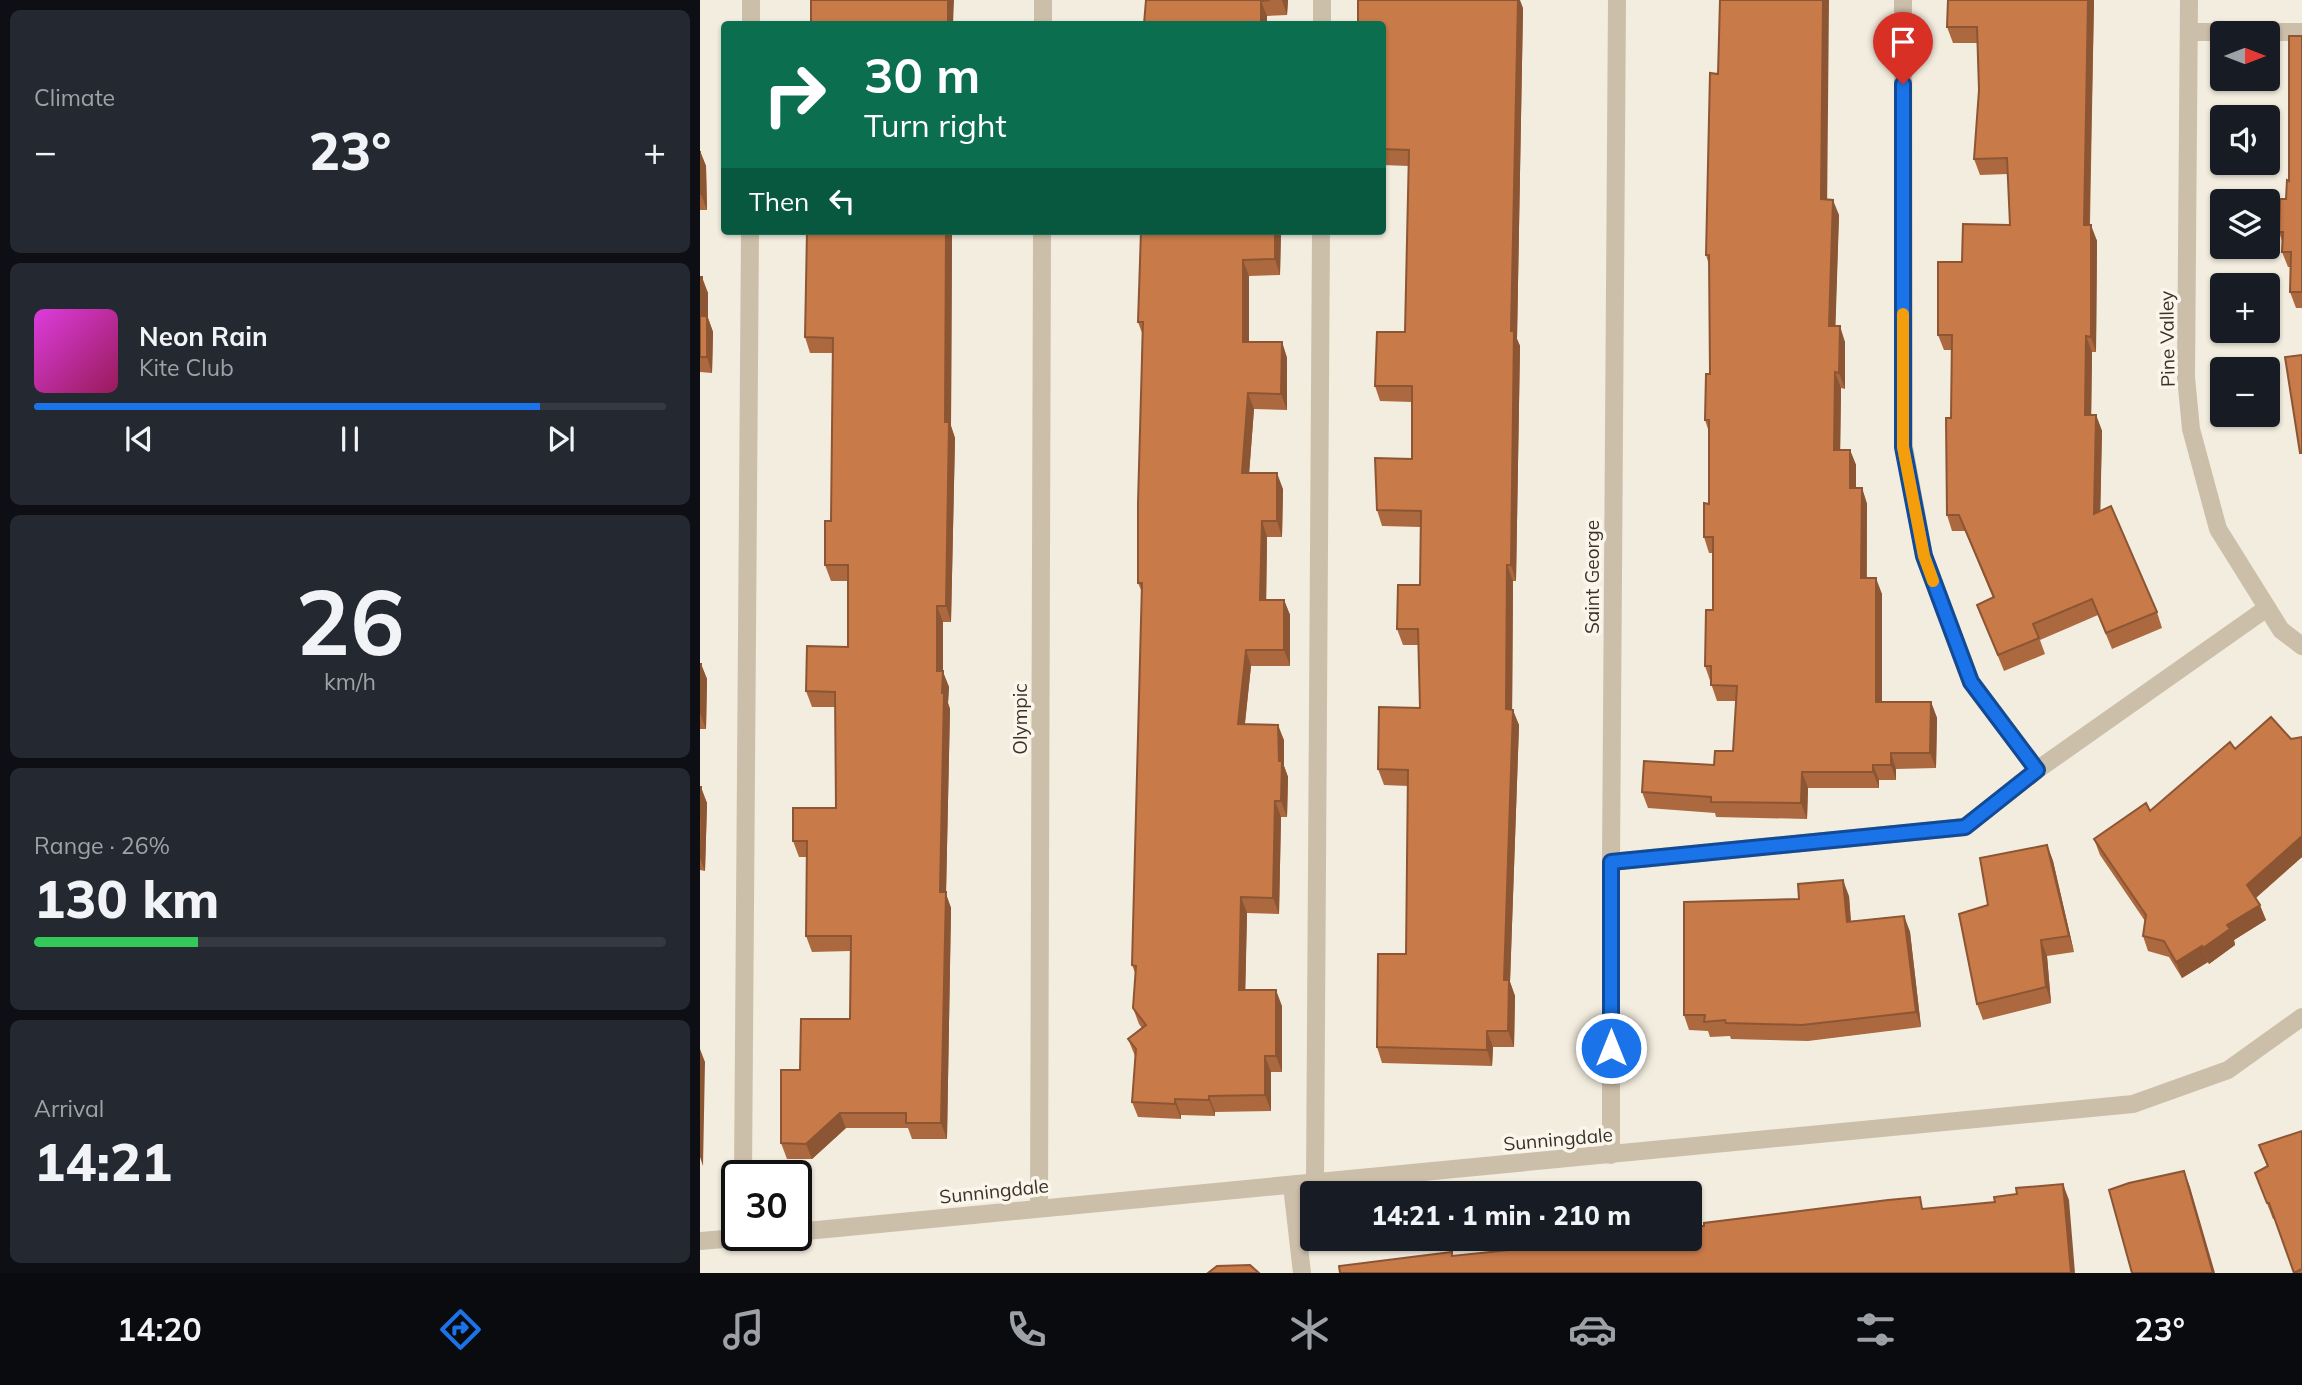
<!DOCTYPE html>
<meta charset="utf-8">
<style>
body{margin:0;font-family:Mulish,sans-serif;background:#242831;color:#f1f3f6;height:100vh;display:flex;flex-direction:column;font-size:26px;white-space:nowrap}
*{box-sizing:border-box;margin:0}
p{font-size:23px;color:#9ea1a6}
.icon{flex:none;width:38px;height:38px;fill:none;stroke:currentColor;stroke-width:2;stroke-linecap:round;stroke-linejoin:round}
.map{position:relative;flex:1;overflow:hidden}
.sheet{display:flex;flex-direction:column;gap:10px;padding:10px;background:#0d0f14;width:700px}
.sheet>*{flex:none}
.guide{position:absolute;left:21px;top:21px;width:665px;height:214px;border-radius:7px;box-shadow:0 2px 5px #0004;background:#0b6e4f;color:#fff;overflow:hidden}
.needle{width:46px;rotate:90deg}
.tools{position:absolute;left:1510px;top:21px;display:grid;gap:14px}
.tools a{display:grid;place-items:center;width:70px;height:70px;border-radius:7px;background:#171b24;box-shadow:0 2px 5px #0004;font-size:35px}
.speed{position:absolute;left:21px;top:1160px;display:flex;gap:14px;font-size:35px;font-weight:700;text-align:center}
.speed>*{display:grid;place-content:center;width:91px;height:91px;border-radius:50%;background:#171b24;box-shadow:0 2px 5px #0004;line-height:1}
.speed .limit{border:4px solid #111;border-radius:10px;background:#fff;color:#111}
.pin{position:absolute;display:grid;place-items:center;width:60px;height:60px;color:#fff;margin:-72px -30px;border-radius:50% 50% 50% 0;rotate:-45deg;box-shadow:0 0 7px #0007}
.pin .icon{rotate:45deg}
.me{position:absolute;width:77px;margin:-38px;rotate:0deg;stroke-linejoin:round;filter:drop-shadow(0 0 5px #0008)}
.turn{display:flex;align-items:center;gap:24px;height:147px;padding:0 28px;font-size:32px}
.turn .icon{width:91px;height:91px;stroke-width:2.5}
.turn b{display:block;font-size:49px;line-height:60px}
.then{display:flex;align-items:center;height:66px;padding:0 28px;background:#0003;gap:14px;font-size:26px}
.big{font-size:52px;font-weight:800;line-height:1.1}
.sheet .card{flex:1;display:flex;flex-direction:column;justify-content:center;gap:10px;min-width:0;padding:0 24px;border-radius:10px;background:#242831}
.sheet .dial{align-items:center;gap:0}
.dial b{font-size:91px;line-height:1}
.song{display:flex;align-items:center;gap:21px}
.cover{width:84px;height:84px;border-radius:10px;background:linear-gradient(135deg,hsl(300 70% 55%),hsl(330 70% 35%))}
.played{height:7px;border-radius:4px;background:linear-gradient(90deg,#1a73e8 80%,#363941 80%)}
.keys{display:flex;justify-content:space-around;direction:ltr}
.heat{display:flex;justify-content:space-between;align-items:center;font-size:38px;direction:ltr}
.charge{height:10px;border-radius:5px;background:linear-gradient(90deg,#34c759 26%,#363941 0)}
.trip{position:absolute;left:600px;top:1181px;width:402px;height:70px;border-radius:7px;background:#171b24;box-shadow:0 2px 5px #0004;font-weight:800;line-height:70px;text-align:center}
.dock{display:flex;height:112px;justify-content:space-around;align-items:center;background:#090b0e;color:#9ea1a6}
.dock .icon{width:49px;height:49px}
.dock .on{color:#1a73e8}
.dock b{font-size:32px;color:#f1f3f6}
main{display:flex;flex:1;min-height:0}
.map>svg:first-child{display:block}
</style>
<main>
<section class="sheet">
<div class="card"><p>Climate</p>
<div class="heat"><a>−</a><b class="big">23°</b><a>+</a></div>
</div>
<div class="card">
<div class="song"><i class="cover"></i><div><b>Neon Rain</b><p>Kite Club</p></div></div>
<div class="played"></div>
<div class="keys"><svg class="icon" aria-label="previous" viewBox="0 0 24 24"><path d="M18 5L8 12l10 7zM5 5v14"/></svg><svg class="icon" aria-label="pause" viewBox="0 0 24 24"><path d="M8 5v14M16 5v14"/></svg><svg class="icon" aria-label="next" viewBox="0 0 24 24"><path d="M6 5l10 7-10 7zM19 5v14"/></svg></div>
</div>
<div class="card dial"><b>26</b><p>km/h</p></div>
<div class="card"><p>Range · 26%</p><b class="big">130 km</b><div class="charge"></div></div>
<div class="card"><p>Arrival</p><b class="big">14:21</b></div>
</section>
<div class="map">
<svg width="1602" height="1273" viewBox="0 0 1602 1273">
<rect width="100%" height="100%" fill="#f3eddf"/>
<g fill="none" stroke-linecap="round" stroke-linejoin="round">
<path stroke="#ccbfaa" stroke-width="18" d="M1203 0 1204 447 1224 556 1271 682 1337 770
M51 24V0
M622 24V0
M1489 32H1602
M911 862 1265 827 1337 770 1567 608
M43 1176 50 231
M615 1183 621 231
M592 1186 602 1273"/>
<path stroke="#ccbfaa" stroke-width="18" d="M1489 0 1486 377 1491 429 1518 529 1581 630 1602 646
M343 24V0
M911 1155V862L917 0
M339 1208 342 231
M96 1232 1433 1104 1528 1070 1602 1017
M0 1241 60 1236"/>
</g>
<path fill="#ac693f" d="M446 0H588L587 15 567 16V24H444Z
M1248 0H1394L1390 225 1397 241 1396 352H1392L1391 415H1396L1402 431 1400 511 1457 612 1462 628 1412 649 1398 615 1340 640 1345 654 1304 671 1277 605 1293 598 1265 531H1252L1247 515 1251 418 1252 350H1244L1238 335 1262 262 1310 225 1308 174 1280 175 1274 159 1279 90 1277 43H1253L1247 27Z
M823 8 817 339 820 346 816 581H813L812 710 819 725 810 982 815 996 814 1047H793L792 1066 682 1063 677 1047 706 954 708 786 684 785 678 769 720 708 718 645H703L697 629 720 585V527L682 526 677 510 712 459V402L680 401 675 386 705 332 709 166 682 165V24Z
M1602 36V308H1596L1590 292 1591 267H1588L1582 252V241L1579 232 1589 181Z
M1018 74 1127 200 1139 215 1135 326 1145 342V389L1141 388 1140 450H1150L1156 465V488H1162L1167 504V578L1182 594V702H1231L1237 718 1236 768 1196 769V780H1179V788H1108L1107 819 1016 817 1015 813 948 808 942 792 1014 765 1033 751 1036 701H1017L1005 666 1013 610V553H1009L1004 537 1009 504V432L1005 420 1010 374 1009 265 1006 255Z
M0 151 6 166 7 210H0Z
M101 231H252L251 426 255 438 251 622H243V672L249 687 248 703 250 709 246 894 251 908 247 1139H212L208 1128H146L112 1159H87L81 1143 100 1070 150 1019V951L112 952 106 936 107 857H99L93 841 136 808 135 707H112L106 691 148 647V581H131L125 565 131 521 133 353H110L105 337 107 233H102Z
M441 231H581L580 275 549 276V342H582L587 358V410L554 409 549 473 583 489 582 537H567L566 600H584L590 615V666H551L545 724 584 740V766L588 777 587 817H581L579 914 547 913 545 990 582 1006V1072H571V1111L515 1112V1116L481 1115V1119L438 1117 432 1102 435 1056 428 1039 442 1028 439 1024 433 1008 436 975 432 965 442 592 438 583 442 333 438 322Z
M0 277 8 293V318L13 332 12 373 0 372Z
M0 664H1L7 679 6 729H0Z
M1602 737V857L1556 898 1566 920 1534 940 1535 945 1509 964 1508 962 1482 978 1469 957 1448 951 1443 936 1445 921 1400 855 1394 839 1450 811 1535 749Z
M0 787 7 803 5 871 0 870Z
M1347 845 1353 861 1374 952 1347 956 1351 1003 1283 1020 1277 1004 1288 905Z
M1149 896 1151 921 1204 916 1210 932 1221 1027 1108 1041 1031 1039 1030 1036 1010 1037 1008 1031 989 1030 984 1015 1099 899Z
M1602 1131V1273H1594L1575 1219H1573L1555 1173 1567 1166 1559 1145Z"/>
<path fill="#8c5533" d="M248 0H254L253 24H248Z
M582 0H588L587 15Z
M815 0H820L823 8 817 339 820 346 816 581 811 565V331Z
M1123 0H1129L1127 215 1121 199Z
M1388 0H1394L1389 241 1384 225Z
M561 1 567 16V24H561Z
M0 151 6 166 7 210 1 194Z
M1133 200 1139 215 1135 342 1129 326Z
M1391 225 1397 241 1396 352 1391 337Z
M246 231H252L251 426 255 438 251 622 246 606 245 422Z
M575 231H581L580 275 575 259Z
M543 260 549 276V358L543 342Z
M2 277 8 293V318L13 332 12 373 7 357 2 316Z
M1140 326 1145 342V389L1139 373Z
M1386 336 1392 352 1391 431 1385 415Z
M582 342 587 358V410L581 394Z
M1135 372 1141 388 1140 465 1134 450Z
M548 393 554 409 548 489 542 473Z
M1396 415 1402 431 1400 529 1394 514Z
M1150 450 1156 465V504L1150 488Z
M577 473 583 489 582 537 577 521Z
M1162 488 1167 504 1166 594 1161 578Z
M562 521 567 537 566 615 560 600Z
M807 565 813 581 812 725 806 709Z
M1176 578 1182 594V718L1176 702Z
M584 600 590 615V666L584 650Z
M237 606 243 622V672L249 687 248 703 250 709 246 894 251 908 247 1139 241 1123 240 892Z
M546 650 551 666 543 740 538 724Z
M1 664 7 679 6 729 0 713Z
M1231 702 1237 718 1236 768 1230 753Z
M813 710 819 725 810 982 815 996 814 1047 808 1031 804 980Z
M578 725 584 740V766L588 777 587 817 581 801Z
M1191 753 1196 769V780L1191 765Z
M1173 765 1179 780V788L1173 772Z
M1102 772 1108 788 1107 819 1101 803Z
M1 787 7 803 5 871 0 858Z
M575 801 581 817 579 914 573 898Z
M1602 836V857L1552 901 1547 885Z
M1347 845 1353 861 1374 952 1369 936Z
M1143 880 1149 896 1152 938 1147 922Z
M541 897 547 913 545 1006 539 990Z
M1560 905 1566 920 1534 940 1535 945 1509 964 1503 948 1527 925Z
M1204 916 1210 932 1221 1027 1216 1012Z
M1341 940 1347 956 1351 1003 1346 987Z
M1502 946 1508 962 1482 978 1476 962Z
M576 990 582 1006V1072L576 1056Z
M787 1031 793 1047 792 1066 787 1050Z
M0 1049 5 1062 3 1166 0 1157Z
M565 1056 571 1072V1111L565 1095Z
M509 1096 515 1112V1116L509 1100Z
M475 1099 481 1115V1119L475 1104Z
M140 1113 146 1128 112 1159 106 1144Z
M1484 1171 1490 1187 1515 1273H1513Z
M1363 1184 1369 1200 1375 1273H1371Z"/>
<path fill="#c87a49" stroke="#8c5533" stroke-width="2" d="M111 0H248V24H111Z
M446 0H570L561 1V24H444Z
M658 0H818L811 331H814L811 565H807L806 709 813 710 804 980H809L808 1031H787V1050L677 1047 678 954H706L708 770 678 769 679 707 720 708 718 629H697L698 585H720L721 511 677 510 675 458 712 459V386H675L677 332H705L709 150 682 149V24H658Z
M1020 0H1123L1121 199 1133 200 1129 326H1140L1139 373 1135 372 1134 450H1150V488H1162L1161 578H1176V702H1231L1230 753H1191V765H1173V772H1102L1101 803 1011 802V797L942 792 944 761 1014 765 1015 751H1033L1037 686 1011 685V666H1005L1006 610H1013V537H1004V503L1009 504V420H1005L1006 374H1010L1009 255H1006L1010 73 1018 74Z
M1248 0H1388L1384 225H1391V337L1386 336 1385 415H1396L1394 514 1411 506 1457 612 1406 633 1392 599 1333 624 1339 638 1298 655 1277 605 1294 597 1259 515H1247L1246 418H1251L1252 335H1238V262H1262L1263 224 1310 225 1307 158 1274 159 1279 90 1277 27H1247Z
M1589 36H1602V292H1590L1591 252H1582L1583 232H1579L1580 199H1586L1587 180 1589 181Z
M0 151 1 194H0Z
M107 231H246L245 422H249L246 606H237V671H243L242 693H244L240 892H246L241 1123H206V1113H140L106 1144 81 1143V1070H100L101 1019H150L151 936H106L107 841H93V808H136L135 692 106 691 107 646 148 647V565H125V521H131L133 338 105 337Z
M441 231H575V259L543 260V342H582L581 394 548 393 542 473H577V521H562L560 600H584V650H546L538 724 578 725 579 761H582L581 801H575L573 898 541 897 539 990H576V1056H565V1095L509 1096V1100L475 1099V1104L432 1102 436 1049 428 1039 446 1025 433 1008 436 966 432 965 442 583H438V503L443 322H438Z
M0 277H2V316H7V357H0Z
M1602 355V453H1600L1585 357Z
M0 664H1L0 713Z
M1571 717 1591 739 1602 737V836L1547 885 1560 905 1527 925 1530 929 1503 948 1502 946 1476 962 1464 941 1443 936 1446 915 1394 839 1446 803 1450 811 1530 742 1535 749Z
M0 787H1L0 819Z
M1347 845 1369 936 1341 940 1346 987 1277 1004 1259 914 1288 905 1280 858Z
M1143 880 1147 922 1204 916 1216 1012 1102 1025 1026 1023 1025 1020 1004 1022 1005 1015H984V902L1099 899 1098 884Z
M1602 1131V1269L1594 1273 1569 1203H1567L1555 1173 1568 1166 1559 1145Z
M1484 1171 1513 1273H1432L1409 1190 1429 1183Z
M1363 1184 1371 1273H640L639 1266 752 1252V1256L895 1241V1239H990V1226H1004V1223L1188 1200 1220 1197 1222 1209 1295 1202 1294 1197 1317 1194 1316 1188Z
M550 1265 559 1273H508L517 1266Z"/>
<g fill="none" stroke-linecap="round" stroke-linejoin="round">
<g stroke="#114b97" stroke-width="18">
<path id="route" d="M911 1048V862L1265 827 1337 770 1271 682 1224 556 1203 447V84"/>
</g>
<use href="#route" stroke="#1a73e8" stroke-width="12"/>
<path stroke="#f59e0b" stroke-width="12" d="M1203 314V447L1224 556 1233 581"/>
</g>
<g text-anchor="middle" stroke-width="7" stroke-linejoin="round" paint-order="stroke">
<g font-size="19" fill="#3a312a" stroke="#fbf6ec">
<text transform="translate(1467 339) rotate(-91)" y="7">Pine Valley</text>
<text transform="translate(892 577) rotate(-90)" y="7">Saint George</text>
<text transform="translate(320 719) rotate(-90)" y="7">Olympic</text>
<text transform="translate(858 1139) rotate(-5)" y="7">Sunningdale</text>
<text transform="translate(294 1191) rotate(-6)" y="7">Sunningdale</text>
</g>
</g>
</svg>
<div class="tools">
<a><svg class="needle" viewBox="-14 -14 28 28"><path d="M0-13l5 13h-10z" fill="#e53935"/><path d="M0 13l5-13h-10z" fill="#9ea1a6"/></svg></a>
<a><svg class="icon" aria-label="sound" viewBox="0 0 24 24"><path d="M4 9h4l5-4v14l-5-4H4zM17 9q2 3 0 6"/></svg></a>
<a><svg class="icon" aria-label="layers" viewBox="0 0 24 24"><path d="M12 4l9 5-9 5-9-5zM3 14l9 5 9-5"/></svg></a>
<a>+</a>
<a>−</a>
</div>
<div class="speed"><div class="limit">30</div></div>
<div class="pin" style="left:1203px;top:84px;background:#d93025"><svg class="icon" aria-label="arrive" viewBox="0 0 24 24"><path d="M6 21V4h12l-3 4 3 4H6"/></svg></div>
<svg class="me" style="left:911px;top:1048px" viewBox="-20 -20 40 40"><circle r="17" fill="#1a73e8" stroke="#fff" stroke-width="3"/><path d="M0-11L8 9 0 5-8 9z" fill="#fff"/></svg>
<div class="trip">14:21 · 1 min · 210 m</div>
<div class="guide">
<div class="turn"><svg class="icon" aria-label="right" viewBox="0 0 24 24"><path d="M7 20v-9h11M14 6l5 5-5 5"/></svg><div><b>30 m</b>Turn right</div></div>
<div class="then">Then<svg class="icon" aria-label="left" viewBox="0 0 24 24"><path d="M17 20v-9H6M10 6l-5 5 5 5"/></svg></div>
</div>
</div>
</main>
<nav class="dock">
<b>14:20</b>
<svg class="icon on" aria-label="directions" viewBox="0 0 24 24"><path d="M12 3l9 9-9 9-9-9zM9 14v-3h6M13 9l2 2-2 2"/></svg>
<svg class="icon" aria-label="music" viewBox="0 0 24 24"><path d="M9 18V5l10-2v13"/><circle cx="6" cy="18" r="3"/><circle cx="16" cy="16" r="3"/></svg>
<svg class="icon" aria-label="phone" viewBox="0 0 24 24"><path d="M5 4h4l2 5-3 2q2 4 5 5l2-3 5 2v4C11 20 4 13 5 4z"/></svg>
<svg class="icon" aria-label="climate" viewBox="0 0 24 24"><path d="M12 3v18M4 7l16 10M4 17L20 7"/></svg>
<svg class="icon" aria-label="car" viewBox="0 0 24 24"><path d="M5 17H2v-5l4-1 3-4h7l3 4 3 1v5h-3M9 17h6M6 11h13"/><circle cx="7" cy="17" r="2"/><circle cx="17" cy="17" r="2"/></svg>
<svg class="icon" aria-label="filters" viewBox="0 0 24 24"><path d="M4 7h16M4 17h16"/><circle cx="9" cy="7" r="2"/><circle cx="15" cy="17" r="2"/></svg>
<b>23°</b>
</nav>
